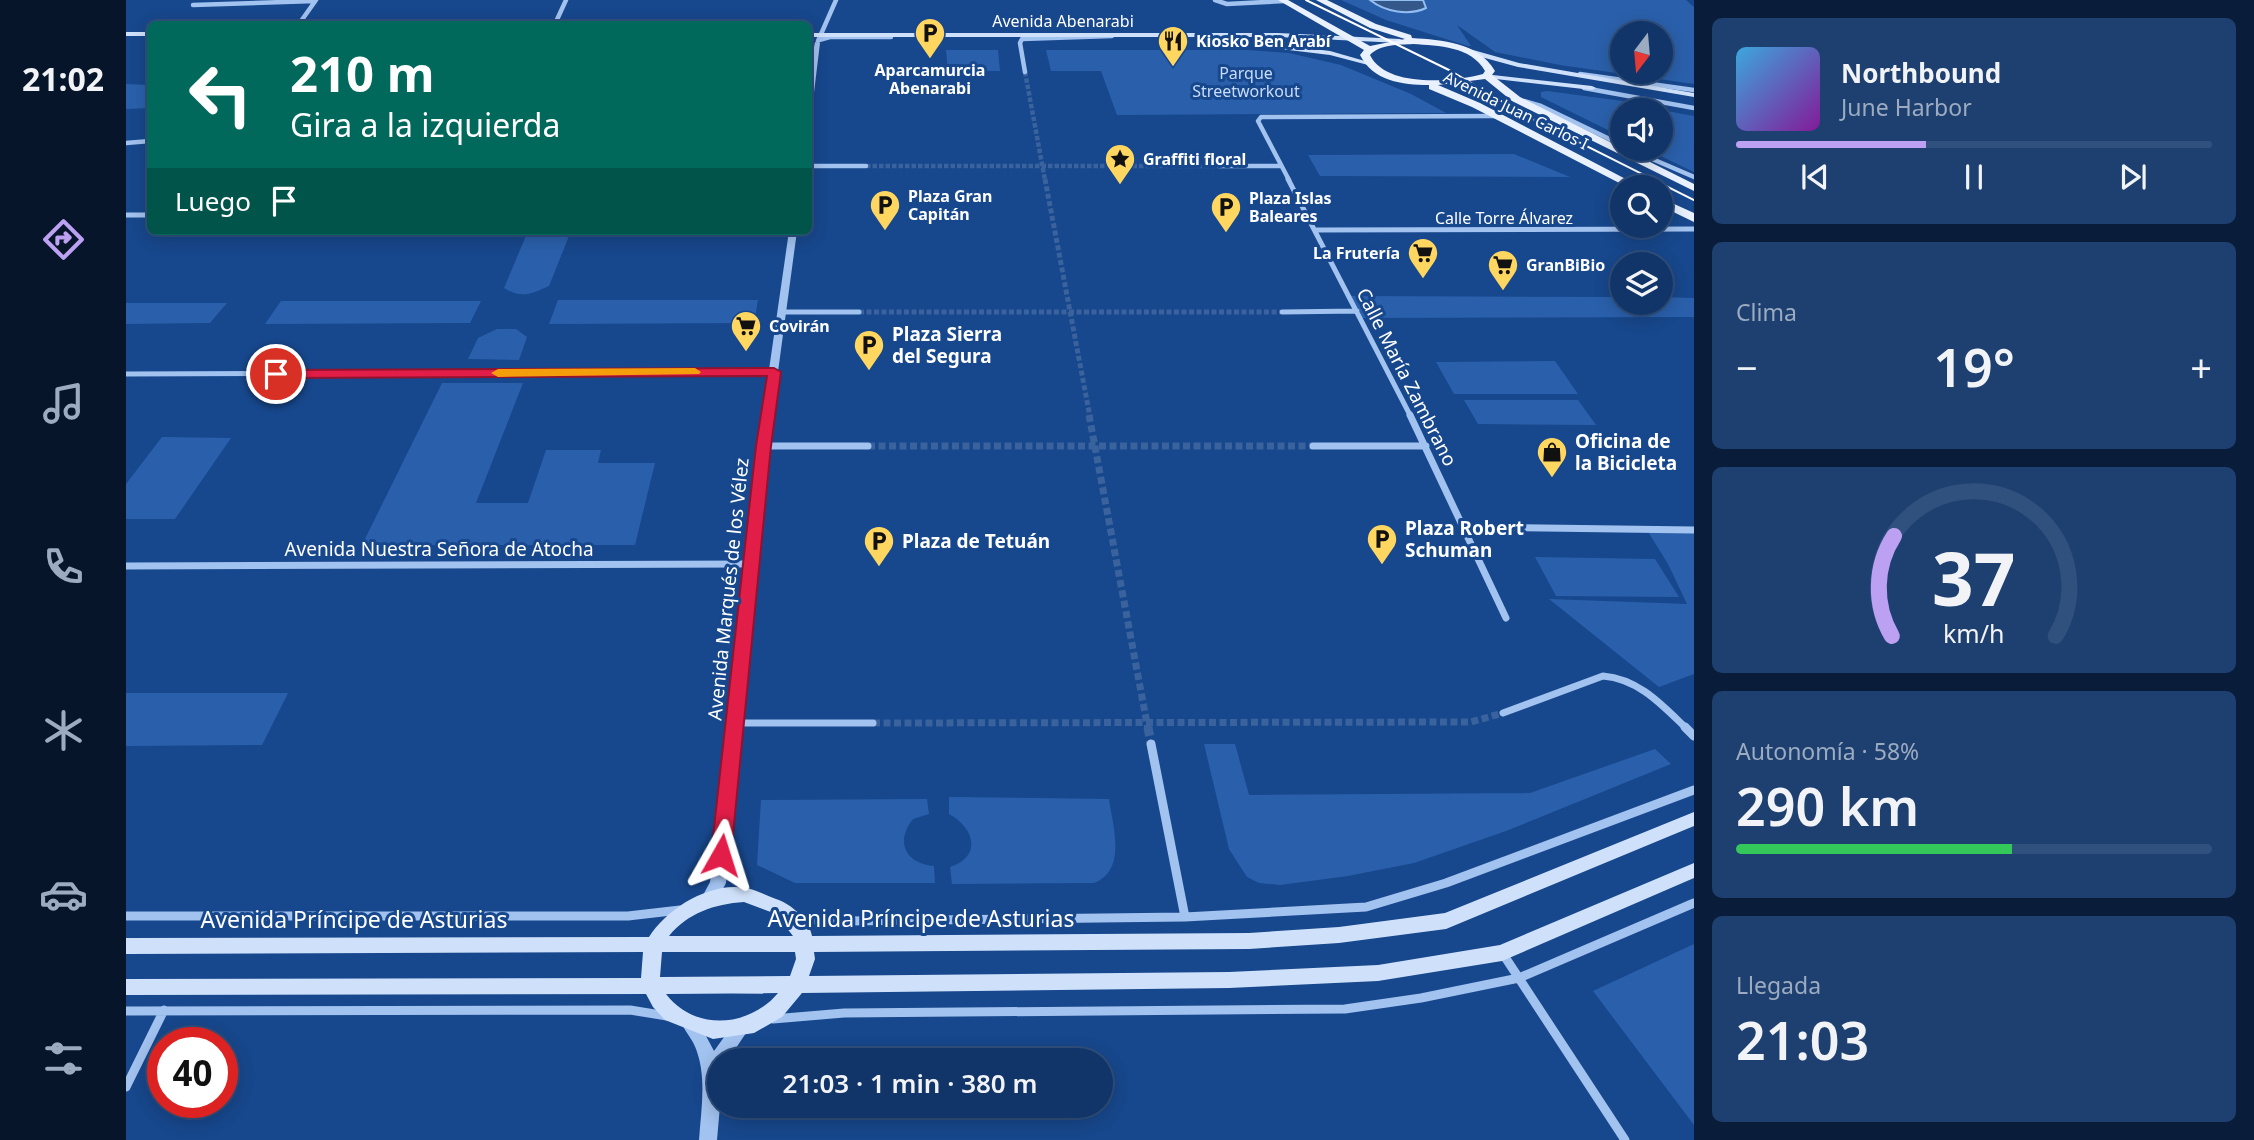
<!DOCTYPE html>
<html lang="es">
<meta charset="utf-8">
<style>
body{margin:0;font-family:"Noto Sans",sans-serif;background:#1e4071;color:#f1f3f6;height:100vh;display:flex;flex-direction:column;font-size:26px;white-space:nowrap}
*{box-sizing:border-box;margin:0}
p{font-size:23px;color:#9cabc0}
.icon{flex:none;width:38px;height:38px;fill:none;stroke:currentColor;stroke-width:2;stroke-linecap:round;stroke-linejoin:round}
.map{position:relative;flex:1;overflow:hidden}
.panel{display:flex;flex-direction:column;gap:18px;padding:18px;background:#091d3a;width:560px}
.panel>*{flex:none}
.guide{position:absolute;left:21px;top:21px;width:665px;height:214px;border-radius:10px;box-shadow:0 4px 18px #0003,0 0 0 2px #30507d;background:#00695c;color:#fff;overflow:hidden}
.needle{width:46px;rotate:196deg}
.controls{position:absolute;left:1484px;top:21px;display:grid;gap:14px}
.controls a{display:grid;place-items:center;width:63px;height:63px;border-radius:50%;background:#113569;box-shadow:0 4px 18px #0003,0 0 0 2px #30507d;font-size:35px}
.speed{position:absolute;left:21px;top:1027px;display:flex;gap:14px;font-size:35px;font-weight:700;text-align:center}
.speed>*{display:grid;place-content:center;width:91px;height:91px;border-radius:50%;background:#113569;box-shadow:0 4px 18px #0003,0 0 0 2px #30507d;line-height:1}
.speed .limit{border:10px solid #d22;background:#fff;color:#111}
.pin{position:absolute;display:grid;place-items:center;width:60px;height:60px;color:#fff;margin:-30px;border:4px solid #fff;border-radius:50%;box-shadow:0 2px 7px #0007}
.me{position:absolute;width:77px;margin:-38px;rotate:6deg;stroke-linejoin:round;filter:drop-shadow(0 0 5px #0008)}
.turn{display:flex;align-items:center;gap:24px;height:147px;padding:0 28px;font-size:32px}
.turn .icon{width:91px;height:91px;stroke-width:2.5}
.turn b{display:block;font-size:49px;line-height:60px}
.then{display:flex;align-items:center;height:66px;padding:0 28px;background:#0003;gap:14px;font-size:26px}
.big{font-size:52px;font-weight:600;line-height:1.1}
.panel .widget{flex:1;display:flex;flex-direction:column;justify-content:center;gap:10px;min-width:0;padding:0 24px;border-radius:10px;background:#1e4071}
.panel .dial{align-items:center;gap:0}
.dial svg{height:182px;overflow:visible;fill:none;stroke:#30507d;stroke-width:7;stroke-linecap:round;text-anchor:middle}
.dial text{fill:#f1f3f6;stroke:none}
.song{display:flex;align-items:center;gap:21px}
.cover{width:84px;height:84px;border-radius:10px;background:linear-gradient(135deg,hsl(200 70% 55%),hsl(290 70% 35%))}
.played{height:7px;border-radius:4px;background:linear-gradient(90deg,#bca0f2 40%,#30507d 40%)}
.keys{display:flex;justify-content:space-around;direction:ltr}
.heat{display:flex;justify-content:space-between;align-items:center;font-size:38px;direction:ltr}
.charge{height:10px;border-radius:5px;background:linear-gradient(90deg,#34c759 58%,#30507d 0)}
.trip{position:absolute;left:581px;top:1048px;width:406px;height:70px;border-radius:35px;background:#113569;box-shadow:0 4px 18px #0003,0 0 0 2px #30507d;font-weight:600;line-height:70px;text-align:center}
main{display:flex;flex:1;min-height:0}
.dock{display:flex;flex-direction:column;width:126px;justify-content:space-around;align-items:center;background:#07152a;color:#9cabc0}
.dock .icon{width:49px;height:49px}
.dock .current{color:#bca0f2}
.dock b{font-size:32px;color:#f1f3f6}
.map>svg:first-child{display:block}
</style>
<main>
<nav class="dock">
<b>21:02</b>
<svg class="icon current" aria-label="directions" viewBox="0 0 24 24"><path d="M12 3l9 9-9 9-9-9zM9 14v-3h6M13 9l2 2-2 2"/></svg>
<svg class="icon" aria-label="music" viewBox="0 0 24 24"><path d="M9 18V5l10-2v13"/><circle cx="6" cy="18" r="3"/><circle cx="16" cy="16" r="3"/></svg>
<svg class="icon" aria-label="phone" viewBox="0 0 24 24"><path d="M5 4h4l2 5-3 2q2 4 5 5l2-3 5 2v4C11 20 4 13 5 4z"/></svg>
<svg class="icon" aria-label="climate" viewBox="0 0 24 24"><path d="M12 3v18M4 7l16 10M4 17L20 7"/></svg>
<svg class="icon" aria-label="car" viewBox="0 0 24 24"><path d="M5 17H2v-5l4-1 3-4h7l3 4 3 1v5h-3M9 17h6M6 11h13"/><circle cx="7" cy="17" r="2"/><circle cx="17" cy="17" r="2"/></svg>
<svg class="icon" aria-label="filters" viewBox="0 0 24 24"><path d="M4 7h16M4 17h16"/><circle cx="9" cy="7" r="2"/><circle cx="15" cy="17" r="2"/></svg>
</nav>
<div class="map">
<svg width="1568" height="1140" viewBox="0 0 1568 1140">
<rect width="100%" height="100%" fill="#17478c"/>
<path fill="#2a60ab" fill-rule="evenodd" d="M1215 0H1560L1568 7V84L1434 65 1369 52 1331 25 1345 46H1342L1260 20ZM1496 33H1535V72H1496Z
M820 50H872L874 71H822Z
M920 50H1121L1163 53 1215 65 1285 94 1320 113 991 115 975 71H925Z
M0 84 24 85V108L0 109Z
M1421 91 1504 102 1534 110H1496V137L1415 97V92Z
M1535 110 1568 116V172L1520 149H1535Z
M1388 154 1444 177 1194 176 1182 155Z
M402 231H445L423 286C405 294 396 299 378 288Z
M1223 296 1496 297V303H1535V297L1568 298V317L1234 318Z
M432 300H632L628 323 423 324Z
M155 301H355L344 323 139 324Z
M0 303H101L84 323 0 324Z
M371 329H390L401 337 393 360 342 359 352 338Z
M1429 361 1452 394H1328L1310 362Z
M316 383H397L350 503H402L420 450H475L472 463H529L509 545H236Z
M1338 400H1452L1470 425 1352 424Z
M36 437 105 438 49 519H0V484Z
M1521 530H1568V674L1533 687 1423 599 1561 604 1542 564Z
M1409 557 1529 559 1553 597 1430 596Z
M0 693H162L136 745 0 746Z
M1078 744H1109L1123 795 1404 793 1529 749 1545 764 1380 831 1288 863 1222 876 1154 885 1133 883 1121 877 1103 849Z
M823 797 983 799C987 827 1001 870 968 883L826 884 824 867C856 857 849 828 823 814Z
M801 799 803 814 787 819C769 842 779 863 808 866L809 883H669L631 865 635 800Z
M1568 944V1125L1467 991Z"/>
<path fill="#35588b" stroke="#94bdf1" stroke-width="2" d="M1244 0H1297L1300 8C1283 16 1259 12 1244 0Z"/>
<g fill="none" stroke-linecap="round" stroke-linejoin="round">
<path stroke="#3a639d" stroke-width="4.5" stroke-dasharray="4.5 2" stroke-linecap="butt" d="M899 72 919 180
M740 166H1093"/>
<path stroke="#3a639d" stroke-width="5" stroke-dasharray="5 2.5" stroke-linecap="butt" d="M919 179 964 417
M733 312H1156"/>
<path stroke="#3a639d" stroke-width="7" stroke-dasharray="7 3.5" stroke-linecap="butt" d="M963 415 1022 729
M742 446H1187
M747 723 1345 722 1377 713"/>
<path stroke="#3a639d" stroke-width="9" stroke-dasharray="9 4.5" stroke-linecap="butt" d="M1022 727 1025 744"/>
<path stroke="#a2c2ef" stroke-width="4.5" d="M1089 0 1101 4 1159 1
M67 5 189 1
M173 24 190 0
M429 24 440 0
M693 40 704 37H765
M692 41 710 0
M899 72 894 43 896 39 986 36
M1454 74 1568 90
M1458 88 1568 108
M1398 101 1415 106 1496 145
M0 143 24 141
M1503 149 1568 177
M682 166H740
M1093 166H1155
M1163 180 1132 121 1135 117 1371 116"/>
<path stroke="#a2c2ef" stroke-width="5" d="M1162 179 1285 417
M0 215H24
M1189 230 1568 229
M657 312H733
M1156 312 1231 311
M0 374 648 372"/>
<path stroke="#a2c2ef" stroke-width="7" d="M1284 415 1380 618
M637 446H742
M1187 446H1300
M1338 527 1568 530
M0 566 625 564
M1377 713 1477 676C1513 679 1536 705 1561 729
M609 723H747"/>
<path stroke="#a2c2ef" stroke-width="9" d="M1559 727 1568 736
M1025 744 1059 917
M0 916H502L554 910
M669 919 722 921 1059 917 1240 907 1320 883 1568 790
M1377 954 1499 1140
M0 1011 504 1010 541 1016
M647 1019 718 1013 1219 1009 1295 998 1393 978 1568 903
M0 1087 38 1010"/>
<path fill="#a2c2ef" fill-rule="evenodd" d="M689 42 694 43 686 109 682 111V80Z
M663 231H671L642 446 600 883 589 904 583 906 577 904 575 899 584 882 632 446Z
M565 1016 571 1019 588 1051 609 1022 615 1019 621 1022 624 1027 602 1060H593L594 1106 591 1140H573C575 1110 581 1078 570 1049 567 1040 560 1033 556 1024L559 1019Z"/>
<path fill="#cfe1fa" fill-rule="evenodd" d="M0 32H24V36H0Z
M682 33H1152L1274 39 1278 41 1274 43 1152 37H682Z
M1132 42 1204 51 1246 63 1242 65 1204 55 1129 46V42Z
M1340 48 1393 63 1568 93V97L1392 67 1337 52 1336 50Z
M1358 74 1466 86 1470 88 1466 90 1361 78H1358Z
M1568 812V826L1320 929 1213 943 1123 949 688 952 689 959 683 976 1103 972 1252 965 1374 945 1568 863V878L1376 961 1252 981 1103 988 676 993 656 1017 628 1033 587 1039 539 1020 527 1007 520 994 0 995V979L515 978 517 952 0 954V938L523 937C541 908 585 881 620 888 630 890 640 895 650 899 665 904 683 919 686 936L1123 933 1213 927 1319 913ZM618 902 650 914 667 936H543C562 913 588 904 618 902ZM536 952H669L670 959 664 976 534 977ZM652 993C624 1027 569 1032 540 994Z"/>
<path fill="#e9f1ff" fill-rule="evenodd" d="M1152 0H1162L1244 46 1279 39 1244 28 1190 0H1201L1250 24 1285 35 1286 38C1316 40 1352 42 1369 71L1366 75 1394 97 1568 184V191L1386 101 1359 79 1312 85 1354 103 1515 187H1501L1346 107 1303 89V85C1276 85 1247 81 1234 55L1238 50ZM1287 44C1313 46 1345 46 1359 71L1357 74C1327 82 1260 88 1244 55 1254 44 1273 45 1287 44Z
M1535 198 1568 213V222L1535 206Z"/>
<path stroke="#fff" stroke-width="2" d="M1180 0 1325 71 1395 113 1568 200"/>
</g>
<path fill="#e11d48" stroke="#92132f" stroke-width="2" d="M648 368 655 372 645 446 605 855 602 861 595 863 588 861 585 855 630 446 641 376 150 378 143 374 150 370Z"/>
<path fill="#f59e0b" d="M569 368 575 372 573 374 372 377 365 373 372 369Z"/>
<defs>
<g id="parking-pin" transform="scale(1.575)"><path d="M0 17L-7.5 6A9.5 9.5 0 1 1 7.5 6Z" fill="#ffd65f" stroke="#17478c"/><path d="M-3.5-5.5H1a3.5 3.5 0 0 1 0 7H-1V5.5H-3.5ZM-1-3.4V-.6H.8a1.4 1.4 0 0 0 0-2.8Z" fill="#111"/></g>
<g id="restaurant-pin" transform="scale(1.575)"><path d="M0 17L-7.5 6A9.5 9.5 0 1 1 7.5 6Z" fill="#ffd65f" stroke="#17478c"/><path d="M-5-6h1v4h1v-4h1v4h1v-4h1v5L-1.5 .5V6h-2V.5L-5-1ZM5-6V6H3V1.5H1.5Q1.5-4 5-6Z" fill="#111"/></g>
<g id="sight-pin" transform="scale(1.575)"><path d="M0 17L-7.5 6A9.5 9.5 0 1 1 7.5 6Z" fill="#ffd65f" stroke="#17478c"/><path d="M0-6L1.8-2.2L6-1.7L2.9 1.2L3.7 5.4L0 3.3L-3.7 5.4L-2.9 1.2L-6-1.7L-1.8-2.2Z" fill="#111"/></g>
<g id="supermarket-pin" transform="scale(1.575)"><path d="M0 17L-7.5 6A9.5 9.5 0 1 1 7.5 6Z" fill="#ffd65f" stroke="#17478c"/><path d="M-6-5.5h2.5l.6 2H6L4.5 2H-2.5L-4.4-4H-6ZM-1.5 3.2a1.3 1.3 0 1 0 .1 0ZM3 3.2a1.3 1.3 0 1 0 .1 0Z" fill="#111"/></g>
<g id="shop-pin" transform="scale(1.575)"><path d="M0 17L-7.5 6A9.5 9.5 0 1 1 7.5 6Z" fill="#ffd65f" stroke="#17478c"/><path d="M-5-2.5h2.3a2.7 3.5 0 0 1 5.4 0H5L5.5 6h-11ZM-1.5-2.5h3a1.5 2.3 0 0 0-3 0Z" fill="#111"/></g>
</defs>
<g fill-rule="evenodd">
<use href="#parking-pin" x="804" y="33"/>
<use href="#restaurant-pin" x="1047" y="41"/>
<use href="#sight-pin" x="994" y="159"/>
<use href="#parking-pin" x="759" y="205"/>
<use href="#parking-pin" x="1100" y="207"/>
<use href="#supermarket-pin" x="1297" y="253"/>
<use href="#supermarket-pin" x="1377" y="265"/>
<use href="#supermarket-pin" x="620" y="326"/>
<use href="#parking-pin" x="743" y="345"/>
<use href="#shop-pin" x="1426" y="452"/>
<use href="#parking-pin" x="1256" y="539"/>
<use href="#parking-pin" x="753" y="541"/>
</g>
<g text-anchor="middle" stroke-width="6" stroke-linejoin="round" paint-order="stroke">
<g font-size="16" fill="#fff" stroke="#17478c">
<text x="937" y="27">Avenida Abenarabi</text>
<text transform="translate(1390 110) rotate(26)" y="6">Avenida Juan Carlos I</text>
<text x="1378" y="224">Calle Torre Álvarez</text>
</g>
<g font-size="16" font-weight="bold" fill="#fff" stroke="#17478c" text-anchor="start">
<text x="1070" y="47">Kiosko Ben Arabí</text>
<text x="804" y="76" text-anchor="middle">Aparcamurcia<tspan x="804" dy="18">Abenarabi</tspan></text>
<text x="1017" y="165">Graffiti floral</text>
<text x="782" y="202">Plaza Gran<tspan x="782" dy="18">Capitán</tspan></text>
<text x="1123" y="204">Plaza Islas<tspan x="1123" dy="18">Baleares</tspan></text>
<text x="1274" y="259" text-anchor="end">La Frutería</text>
<text x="1400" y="271">GranBiBio</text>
<text x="643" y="332">Covirán</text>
</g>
<g font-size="16" fill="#c8ddfb" stroke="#17478c">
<text x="1120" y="79">Parque<tspan x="1120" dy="18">Streetworkout</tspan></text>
</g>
<g font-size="19" font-weight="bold" fill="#fff" stroke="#17478c" text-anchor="start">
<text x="766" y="341">Plaza Sierra<tspan x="766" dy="22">del Segura</tspan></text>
<text x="1449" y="448">Oficina de<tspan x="1449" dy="22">la Bicicleta</tspan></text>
<text x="1279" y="535">Plaza Robert<tspan x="1279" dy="22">Schuman</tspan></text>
<text x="776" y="548">Plaza de Tetuán</text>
</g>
<g font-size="19" fill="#fff" stroke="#17478c">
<text transform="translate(1281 377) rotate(63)" y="7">Calle María Zambrano</text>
<text x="313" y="556">Avenida Nuestra Señora de Atocha</text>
<text transform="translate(602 589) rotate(-84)" y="7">Avenida Marqués de los Vélez</text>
</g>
<g font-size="23" fill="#fff" stroke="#17478c">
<text x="795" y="927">Avenida Príncipe de Asturias</text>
<text x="228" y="928">Avenida Príncipe de Asturias</text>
</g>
</g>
</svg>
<div class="controls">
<a><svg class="needle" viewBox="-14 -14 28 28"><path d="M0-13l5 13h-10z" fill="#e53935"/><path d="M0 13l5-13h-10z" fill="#9cabc0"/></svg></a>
<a><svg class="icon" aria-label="sound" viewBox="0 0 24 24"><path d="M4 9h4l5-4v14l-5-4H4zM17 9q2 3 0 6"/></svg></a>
<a><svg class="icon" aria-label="search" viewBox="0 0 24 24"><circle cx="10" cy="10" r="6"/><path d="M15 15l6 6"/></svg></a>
<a><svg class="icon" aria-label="layers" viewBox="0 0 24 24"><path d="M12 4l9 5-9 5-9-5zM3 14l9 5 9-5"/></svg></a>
</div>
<div class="speed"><div class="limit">40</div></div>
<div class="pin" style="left:150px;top:374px;background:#d93025"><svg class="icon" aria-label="arrive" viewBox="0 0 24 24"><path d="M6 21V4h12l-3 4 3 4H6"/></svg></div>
<svg class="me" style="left:595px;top:855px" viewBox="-20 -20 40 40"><path d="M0-17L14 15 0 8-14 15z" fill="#e11d48" stroke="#fff" stroke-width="4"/></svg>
<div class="trip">21:03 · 1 min · 380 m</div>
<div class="guide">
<div class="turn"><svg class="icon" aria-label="left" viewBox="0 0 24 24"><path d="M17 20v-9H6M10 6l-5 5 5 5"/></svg><div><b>210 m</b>Gira a la izquierda</div></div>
<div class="then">Luego<svg class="icon" aria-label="arrive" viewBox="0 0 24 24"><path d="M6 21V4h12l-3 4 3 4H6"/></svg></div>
</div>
</div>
<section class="panel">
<div class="widget">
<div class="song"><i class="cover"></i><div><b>Northbound</b><p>June Harbor</p></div></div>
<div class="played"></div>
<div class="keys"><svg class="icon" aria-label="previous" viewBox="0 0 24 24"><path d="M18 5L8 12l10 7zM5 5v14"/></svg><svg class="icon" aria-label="pause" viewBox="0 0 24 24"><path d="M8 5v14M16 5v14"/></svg><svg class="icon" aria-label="next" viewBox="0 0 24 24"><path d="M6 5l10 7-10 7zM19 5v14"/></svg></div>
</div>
<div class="widget"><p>Clima</p>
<div class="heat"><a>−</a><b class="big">19°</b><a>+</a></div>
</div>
<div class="widget dial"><svg viewBox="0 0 100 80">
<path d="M14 69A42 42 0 1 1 86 69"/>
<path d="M14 69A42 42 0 0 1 15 25" stroke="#bca0f2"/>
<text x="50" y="56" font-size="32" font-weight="700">37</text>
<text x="50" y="72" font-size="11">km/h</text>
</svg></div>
<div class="widget"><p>Autonomía · 58%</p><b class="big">290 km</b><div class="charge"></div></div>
<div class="widget"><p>Llegada</p><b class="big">21:03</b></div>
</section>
</main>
